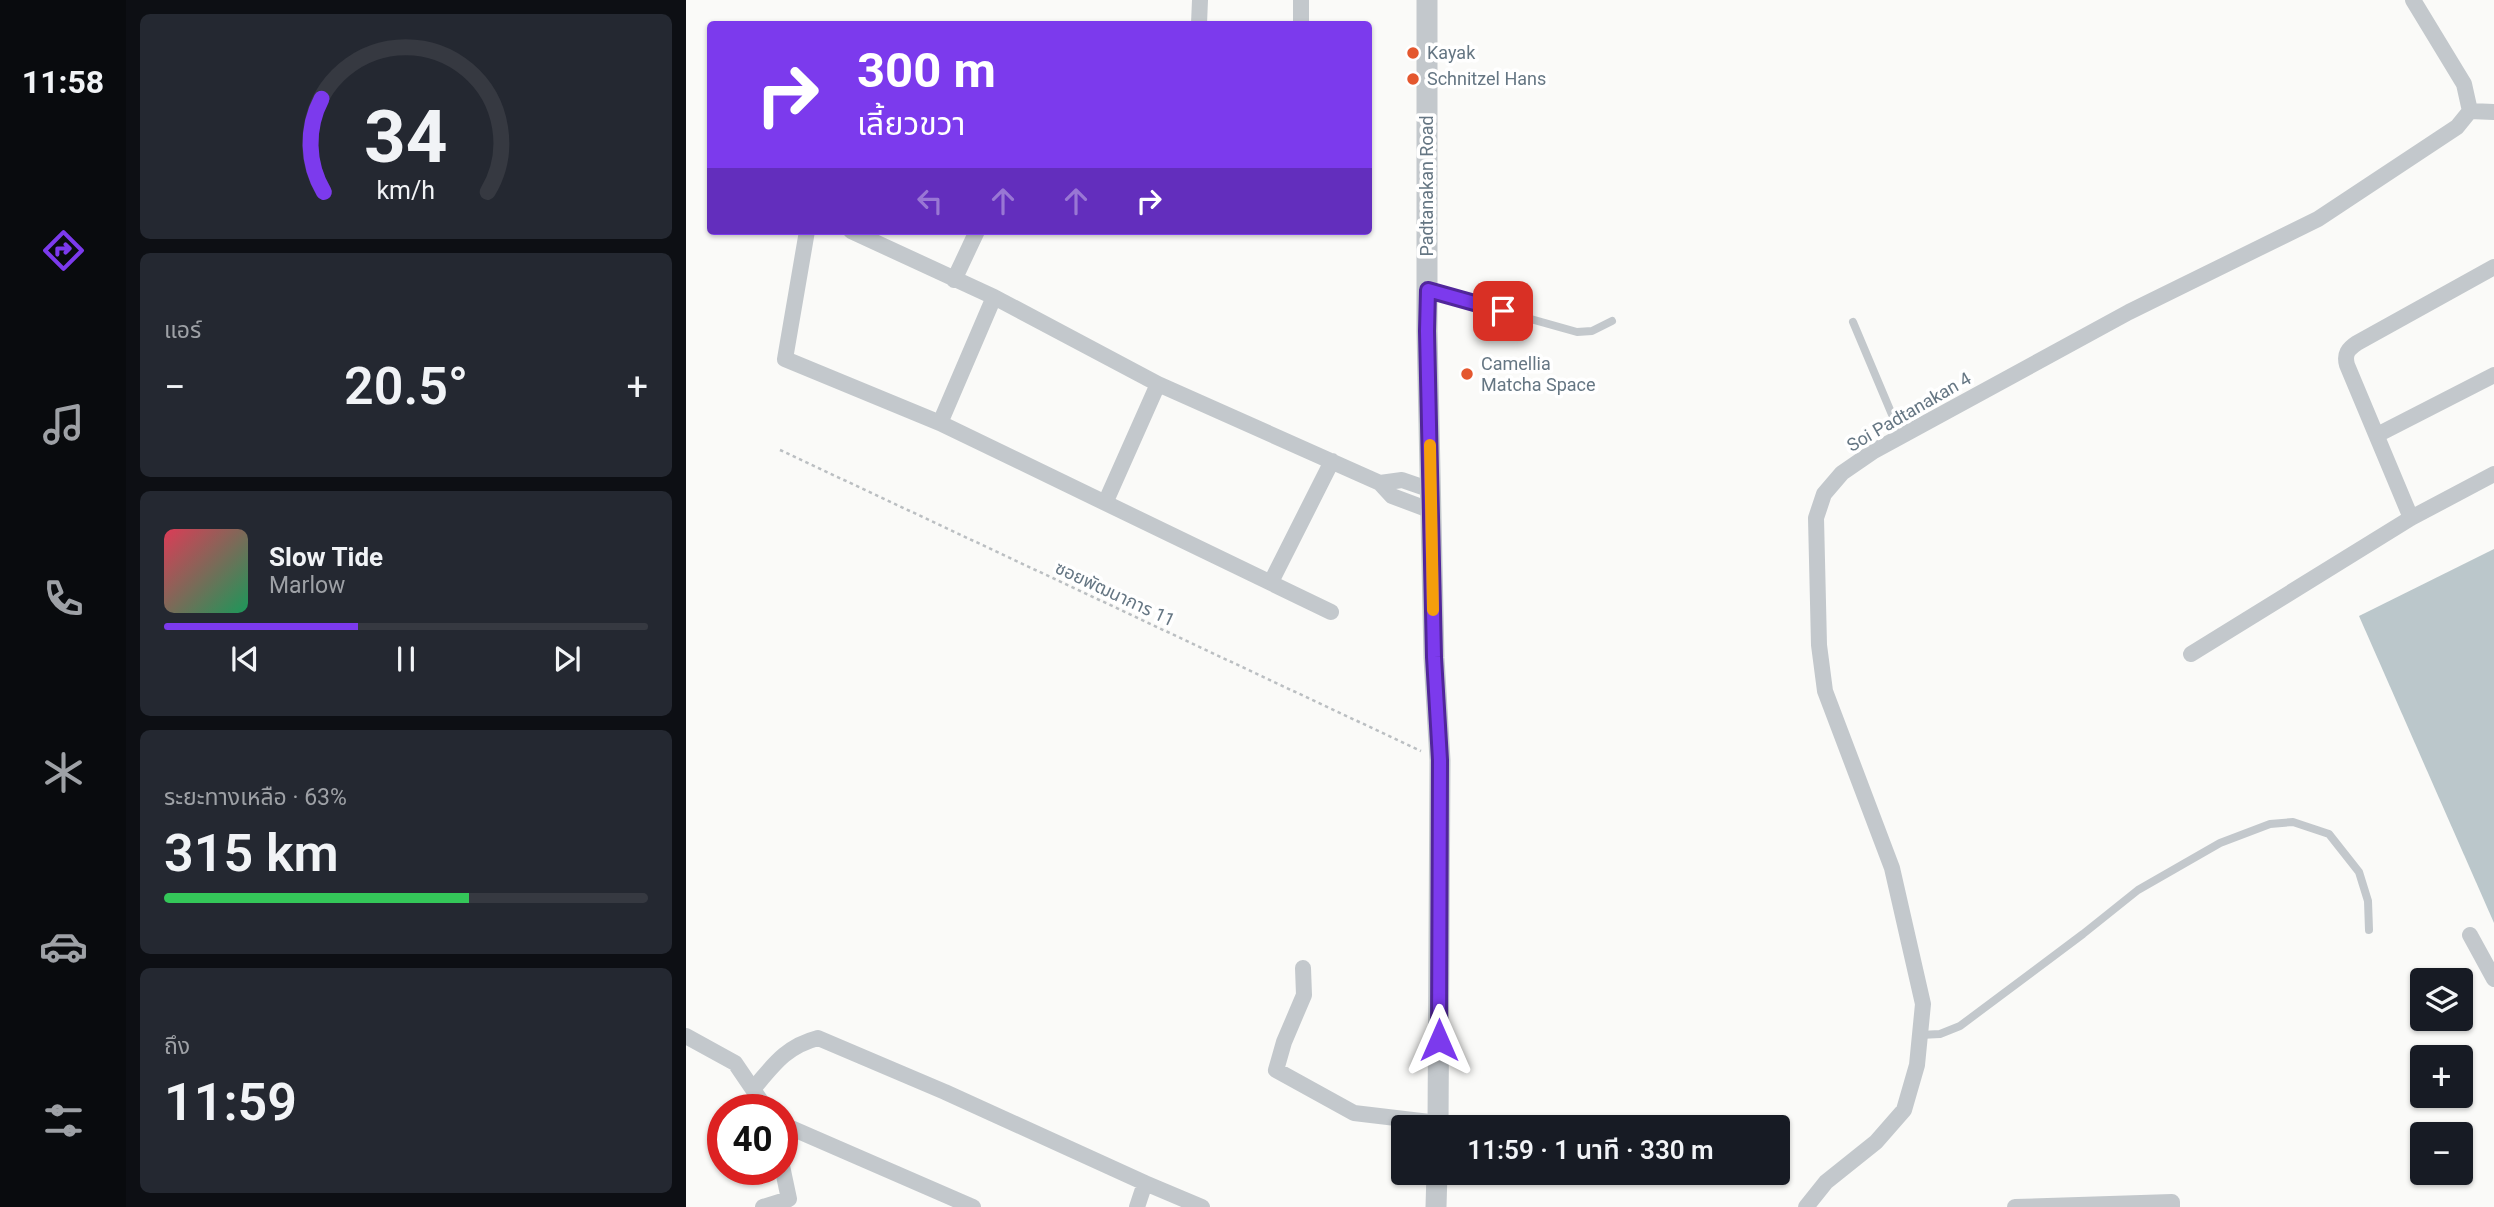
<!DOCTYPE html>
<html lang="th">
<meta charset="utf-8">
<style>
body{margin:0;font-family:Roboto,"Noto Sans Thai",sans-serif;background:#242831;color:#f1f3f6;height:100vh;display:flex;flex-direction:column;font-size:26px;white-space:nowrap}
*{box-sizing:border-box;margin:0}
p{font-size:23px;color:#9ea1a6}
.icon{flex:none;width:38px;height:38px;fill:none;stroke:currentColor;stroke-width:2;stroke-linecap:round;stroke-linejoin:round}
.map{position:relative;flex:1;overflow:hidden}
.panel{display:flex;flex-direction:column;gap:14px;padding:14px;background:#0d0f14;width:560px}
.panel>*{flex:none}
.banner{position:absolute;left:21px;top:21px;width:665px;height:214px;border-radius:7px;box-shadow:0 2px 5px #0004;background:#7c3aed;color:#fff;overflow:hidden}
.controls{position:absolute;left:1724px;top:968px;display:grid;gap:14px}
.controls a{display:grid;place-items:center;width:63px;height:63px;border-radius:7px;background:#171b24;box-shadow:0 2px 5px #0004;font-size:35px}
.speed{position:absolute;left:21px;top:1094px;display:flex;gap:14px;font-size:35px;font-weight:700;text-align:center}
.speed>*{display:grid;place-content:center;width:91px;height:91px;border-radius:50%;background:#171b24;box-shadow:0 2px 5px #0004;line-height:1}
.speed .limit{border:10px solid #d22;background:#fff;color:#111}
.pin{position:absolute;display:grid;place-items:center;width:60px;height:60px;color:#fff;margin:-30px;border-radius:14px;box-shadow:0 4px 10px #0006}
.me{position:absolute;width:77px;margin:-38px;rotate:0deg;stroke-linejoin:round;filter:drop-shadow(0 0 5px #0008)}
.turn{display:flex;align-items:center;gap:24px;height:147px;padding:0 35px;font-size:32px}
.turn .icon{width:91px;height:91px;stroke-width:2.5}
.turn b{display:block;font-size:49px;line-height:60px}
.lanes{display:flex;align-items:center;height:66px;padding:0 35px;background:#0003;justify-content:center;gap:35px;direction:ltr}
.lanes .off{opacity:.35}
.big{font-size:52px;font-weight:600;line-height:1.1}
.panel .tile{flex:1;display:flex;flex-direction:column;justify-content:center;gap:10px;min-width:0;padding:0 24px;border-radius:10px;background:#242831}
.panel .dial{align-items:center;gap:0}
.dial svg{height:182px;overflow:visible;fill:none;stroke:#363941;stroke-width:7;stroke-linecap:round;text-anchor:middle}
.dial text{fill:#f1f3f6;stroke:none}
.song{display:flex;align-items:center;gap:21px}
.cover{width:84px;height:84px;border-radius:10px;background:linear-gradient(135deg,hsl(350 70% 55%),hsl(150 70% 35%))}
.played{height:7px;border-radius:4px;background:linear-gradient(90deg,#7c3aed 40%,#363941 40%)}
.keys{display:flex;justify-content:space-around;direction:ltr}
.heat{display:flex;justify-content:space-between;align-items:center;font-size:38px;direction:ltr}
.charge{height:10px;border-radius:5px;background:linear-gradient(90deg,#34c759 63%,#363941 0)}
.trip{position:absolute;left:705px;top:1115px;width:399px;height:70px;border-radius:7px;background:#171b24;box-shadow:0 2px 5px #0004;font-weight:600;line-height:70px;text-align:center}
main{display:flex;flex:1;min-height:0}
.tabs{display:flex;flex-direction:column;width:126px;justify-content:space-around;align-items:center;background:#090b0e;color:#9ea1a6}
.tabs .icon{width:49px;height:49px}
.tabs .current{color:#7c3aed}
.tabs b{font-size:32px;color:#f1f3f6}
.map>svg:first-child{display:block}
</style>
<main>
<nav class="tabs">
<b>11:58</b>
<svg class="icon current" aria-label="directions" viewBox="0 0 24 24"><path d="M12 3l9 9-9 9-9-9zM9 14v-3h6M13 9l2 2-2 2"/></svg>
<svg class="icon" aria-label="music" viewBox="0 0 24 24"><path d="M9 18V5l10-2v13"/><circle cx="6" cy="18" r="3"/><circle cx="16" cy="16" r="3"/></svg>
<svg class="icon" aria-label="phone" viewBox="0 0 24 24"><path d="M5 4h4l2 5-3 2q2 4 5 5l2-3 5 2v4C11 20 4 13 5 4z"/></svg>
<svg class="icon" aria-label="climate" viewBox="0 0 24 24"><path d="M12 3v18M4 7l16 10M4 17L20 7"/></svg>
<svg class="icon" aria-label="car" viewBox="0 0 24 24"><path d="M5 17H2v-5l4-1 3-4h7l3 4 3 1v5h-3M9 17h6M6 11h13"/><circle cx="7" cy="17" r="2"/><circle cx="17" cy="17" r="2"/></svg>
<svg class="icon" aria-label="filters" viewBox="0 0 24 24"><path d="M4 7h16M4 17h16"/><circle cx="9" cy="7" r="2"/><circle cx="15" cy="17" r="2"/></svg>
</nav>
<section class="panel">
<div class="tile dial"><svg viewBox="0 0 100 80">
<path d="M14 69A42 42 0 1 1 86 69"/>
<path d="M14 69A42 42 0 0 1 13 28" stroke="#7c3aed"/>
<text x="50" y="56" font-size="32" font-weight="700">34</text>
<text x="50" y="72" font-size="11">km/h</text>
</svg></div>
<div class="tile"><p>แอร์</p>
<div class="heat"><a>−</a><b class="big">20.5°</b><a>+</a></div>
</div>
<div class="tile">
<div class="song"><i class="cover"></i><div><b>Slow Tide</b><p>Marlow</p></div></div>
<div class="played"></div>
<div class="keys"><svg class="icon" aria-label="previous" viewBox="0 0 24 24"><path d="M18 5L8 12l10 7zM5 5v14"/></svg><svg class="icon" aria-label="pause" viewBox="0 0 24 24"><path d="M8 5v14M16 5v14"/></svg><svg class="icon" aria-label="next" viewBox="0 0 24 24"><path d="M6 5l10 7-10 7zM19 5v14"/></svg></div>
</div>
<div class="tile"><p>ระยะทางเหลือ · 63%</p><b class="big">315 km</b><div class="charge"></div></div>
<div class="tile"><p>ถึง</p><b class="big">11:59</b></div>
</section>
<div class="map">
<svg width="1808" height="1207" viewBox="0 0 1808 1207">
<rect width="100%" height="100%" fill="#fafaf8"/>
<path fill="#bbc7cb" d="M1808 549V923L1673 616Z"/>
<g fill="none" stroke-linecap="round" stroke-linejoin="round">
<path stroke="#bbbfc2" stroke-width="2.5" stroke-dasharray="3.5 3.5" stroke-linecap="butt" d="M94 450 735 751"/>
<path stroke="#c3c8cc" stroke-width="8" d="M742 290 891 332 906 331 926 321
M1167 322 1215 436
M1234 1035 1254 1034 1274 1026 1397 934 1452 890 1534 843 1584 824 1607 822 1643 834 1673 872 1682 901 1683 930"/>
<path stroke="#c3c8cc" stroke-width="16" d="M615 0V24
M513 24 514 0
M1784 111 1808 112
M121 231 99 359 254 423 645 612
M165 231 308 297 472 384 694 483
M268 280 291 231
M254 423 308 297
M1691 435 1808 375
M745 490 716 480 694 483 706 496 746 511
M420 501 472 384
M1725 518 1661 365C1658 354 1662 349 1671 343L1808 267
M585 582 646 461
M1505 654 1725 518 1808 474
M1784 935 1808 979
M617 968 618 995 598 1042 590 1070 668 1113 752 1123
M0 1036 49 1063 81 1110
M68 1088C88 1064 101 1046 132 1038L259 1092 459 1183 451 1207
M96 1124 287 1207
M459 1183 516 1207
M77 1207 103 1199 96 1166
M1120 1207 1140 1182 1190 1142 1218 1110 1231 1065 1237 1004 1206 868 1139 691 1133 645 1130 518 1138 494 1156 473 1188 451 1443 312 1632 219 1771 127 1784 111 1778 84 1727 0
M1329 1207 1486 1202V1207"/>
<path stroke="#c3c8cc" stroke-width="21" d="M741 0V331L748 658 754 760 752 1127
M750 1207 751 1172"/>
</g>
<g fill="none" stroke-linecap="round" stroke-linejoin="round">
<g stroke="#51269a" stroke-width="18">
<path id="route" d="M753 1040 754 760 748 657 741 331 742 290 817 311"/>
</g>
<use href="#route" stroke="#7c3aed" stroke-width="12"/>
<path stroke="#f59e0b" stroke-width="12" d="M744 445 747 610"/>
</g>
<g fill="#e4572e" stroke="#fff" stroke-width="2.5">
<circle cx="727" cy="53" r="7"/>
<circle cx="727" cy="79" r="7"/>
<circle cx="781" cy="374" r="7"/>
</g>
<g text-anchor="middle" stroke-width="7" stroke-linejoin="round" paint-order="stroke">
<g font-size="18" fill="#657683" stroke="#fff" text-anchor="start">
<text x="741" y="59">Kayak</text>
<text x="741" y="85">Schnitzel Hans</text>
<text x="795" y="370">Camellia<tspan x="795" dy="21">Matcha Space</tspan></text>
</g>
<g font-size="18" fill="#657683" stroke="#fff">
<text transform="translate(741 186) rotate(-90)" y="6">Padtanakan Road</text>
<text transform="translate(1223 412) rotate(-30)" y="6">Soi Padtanakan 4</text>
<text transform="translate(429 594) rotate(25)" y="6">ซอยพัฒนาการ 11</text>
</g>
</g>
</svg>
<div class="controls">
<a><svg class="icon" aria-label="layers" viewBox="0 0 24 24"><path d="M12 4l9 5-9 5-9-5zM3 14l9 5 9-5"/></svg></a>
<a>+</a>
<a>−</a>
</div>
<div class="speed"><div class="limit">40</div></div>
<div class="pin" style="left:817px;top:311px;background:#d93025"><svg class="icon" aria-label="arrive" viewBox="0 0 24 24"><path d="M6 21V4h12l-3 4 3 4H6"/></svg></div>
<svg class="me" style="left:753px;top:1040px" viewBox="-20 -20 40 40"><path d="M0-17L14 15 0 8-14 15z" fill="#7c3aed" stroke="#fff" stroke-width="4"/></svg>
<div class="trip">11:59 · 1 นาที · 330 m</div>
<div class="banner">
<div class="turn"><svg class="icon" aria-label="right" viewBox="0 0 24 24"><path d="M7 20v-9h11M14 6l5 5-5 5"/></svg><div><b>300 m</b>เลี้ยวขวา</div></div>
<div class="lanes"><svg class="icon off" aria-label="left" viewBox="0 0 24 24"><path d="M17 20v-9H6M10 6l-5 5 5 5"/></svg><svg class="icon off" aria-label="ahead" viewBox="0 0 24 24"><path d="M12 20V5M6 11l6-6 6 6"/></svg><svg class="icon off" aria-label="ahead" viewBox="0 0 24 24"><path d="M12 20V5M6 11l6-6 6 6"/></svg><svg class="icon" aria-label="right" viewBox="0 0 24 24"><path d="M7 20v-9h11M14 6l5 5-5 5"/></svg></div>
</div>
</div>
</main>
